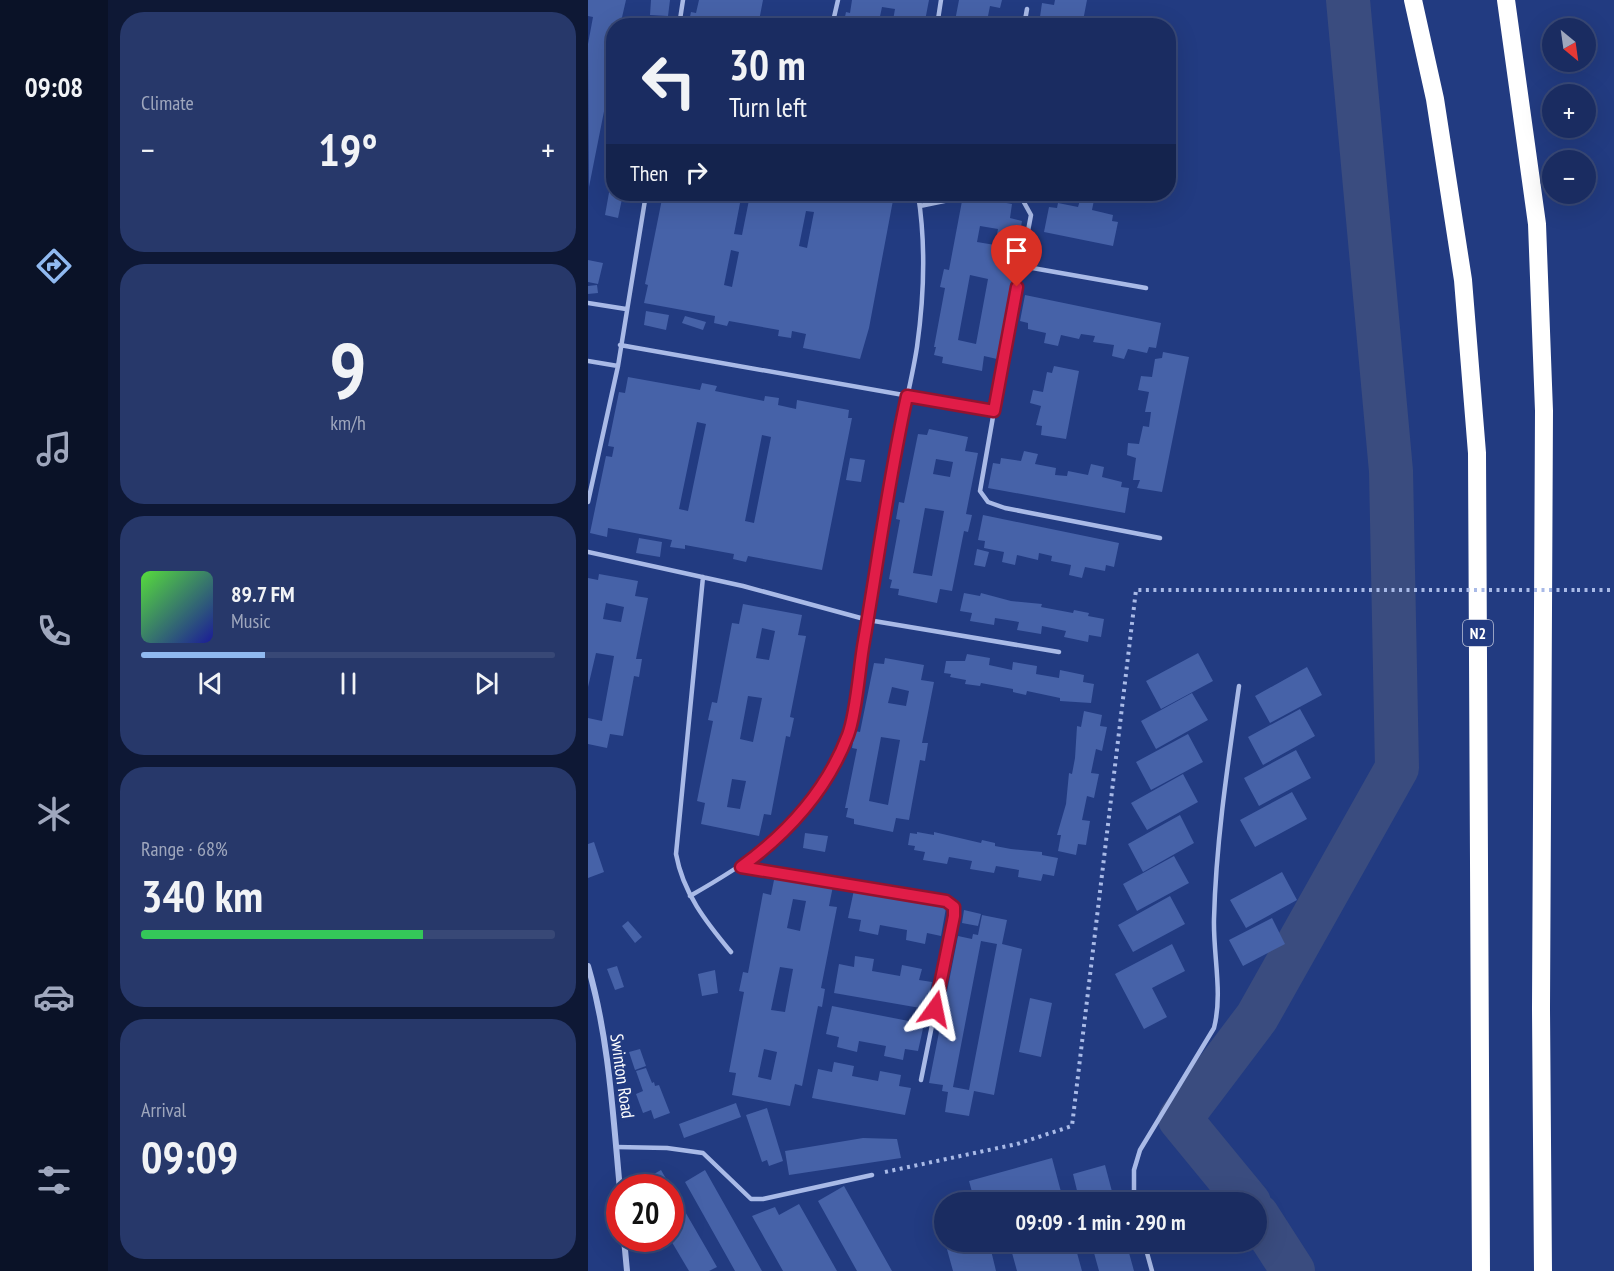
<!DOCTYPE html>
<meta charset="utf-8">
<style>
body{margin:0;font-family:"PT Sans Narrow",sans-serif;background:#27386a;color:#f1f3f6;height:100vh;display:flex;flex-direction:column;font-size:22px;white-space:nowrap}
*{box-sizing:border-box;margin:0}
p{font-size:20px;color:#9fa7bd}
.icon{flex:none;width:33px;height:33px;fill:none;stroke:currentColor;stroke-width:2;stroke-linecap:round;stroke-linejoin:round}
.map{position:relative;flex:1;overflow:hidden}
.sheet{display:flex;flex-direction:column;gap:12px;padding:12px;background:#0e1835;width:480px}
.sheet>*{flex:none}
.hud{position:absolute;left:18px;top:18px;width:570px;height:183px;border-radius:24px;box-shadow:0 6px 24px #0002,0 0 0 2px #384876;background:#1a2c61;color:#f1f3f6;overflow:hidden}
.needle{width:39px;rotate:151deg}
.controls{position:absolute;left:954px;top:18px;display:grid;gap:12px}
.controls a{display:grid;place-items:center;width:54px;height:54px;border-radius:50%;background:#1a2c61;box-shadow:0 6px 24px #0002,0 0 0 2px #384876;font-size:30px}
.speed{position:absolute;left:18px;top:1174px;display:flex;gap:12px;font-size:30px;font-weight:700;text-align:center}
.speed>*{display:grid;place-content:center;width:78px;height:78px;border-radius:50%;background:#1a2c61;box-shadow:0 6px 24px #0002,0 0 0 2px #384876;line-height:1}
.speed .limit{border:9px solid #d22;background:#fff;color:#111}
.pin{position:absolute;display:grid;place-items:center;width:51px;height:51px;color:#fff;margin:-62px -26px;border-radius:50% 50% 50% 0;rotate:-45deg;box-shadow:0 0 6px #0007}
.pin .icon{rotate:45deg}
.me{position:absolute;width:66px;margin:-33px;rotate:12deg;stroke-linejoin:round;filter:drop-shadow(0 0 4px #0008)}
.turn{display:flex;align-items:center;gap:21px;height:126px;padding:0 24px;font-size:27px}
.turn .icon{width:78px;height:78px;stroke-width:2.5}
.turn b{display:block;font-size:42px;line-height:51px}
.then{display:flex;align-items:center;height:57px;padding:0 24px;background:#0003;gap:12px;font-size:22px}
.big{font-size:45px;font-weight:700;line-height:1.1}
.sheet .card{flex:1;display:flex;flex-direction:column;justify-content:center;gap:9px;min-width:0;padding:0 21px;border-radius:24px;background:#27386a}
.sheet .dial{align-items:center;gap:0}
.dial b{font-size:78px;line-height:1}
.song{display:flex;align-items:center;gap:18px}
.cover{width:72px;height:72px;border-radius:9px;background:linear-gradient(135deg,hsl(110 70% 55%),hsl(240 70% 35%))}
.played{height:6px;border-radius:3px;background:linear-gradient(90deg,#90b9f0 30%,#384876 30%)}
.keys{display:flex;justify-content:space-around;direction:ltr}
.heat{display:flex;justify-content:space-between;align-items:center;font-size:33px;direction:ltr}
.charge{height:9px;border-radius:4px;background:linear-gradient(90deg,#34c759 68%,#384876 0)}
.trip{position:absolute;left:346px;top:1192px;width:333px;height:60px;border-radius:30px;background:#1a2c61;box-shadow:0 6px 24px #0002,0 0 0 2px #384876;font-weight:700;line-height:60px;text-align:center}
main{display:flex;flex:1;min-height:0}
.dock{display:flex;flex-direction:column;width:108px;justify-content:space-around;align-items:center;background:#0a1227;color:#9fa7bd}
.dock .icon{width:42px;height:42px}
.dock .selected{color:#90b9f0}
.dock b{font-size:27px;color:#f1f3f6}
.map>svg:first-child{display:block}
</style>
<main>
<nav class="dock">
<b>09:08</b>
<svg class="icon selected" aria-label="directions" viewBox="0 0 24 24"><path d="M12 3l9 9-9 9-9-9zM9 14v-3h6M13 9l2 2-2 2"/></svg>
<svg class="icon" aria-label="music" viewBox="0 0 24 24"><path d="M9 18V5l10-2v13"/><circle cx="6" cy="18" r="3"/><circle cx="16" cy="16" r="3"/></svg>
<svg class="icon" aria-label="phone" viewBox="0 0 24 24"><path d="M5 4h4l2 5-3 2q2 4 5 5l2-3 5 2v4C11 20 4 13 5 4z"/></svg>
<svg class="icon" aria-label="climate" viewBox="0 0 24 24"><path d="M12 3v18M4 7l16 10M4 17L20 7"/></svg>
<svg class="icon" aria-label="car" viewBox="0 0 24 24"><path d="M5 17H2v-5l4-1 3-4h7l3 4 3 1v5h-3M9 17h6M6 11h13"/><circle cx="7" cy="17" r="2"/><circle cx="17" cy="17" r="2"/></svg>
<svg class="icon" aria-label="filters" viewBox="0 0 24 24"><path d="M4 7h16M4 17h16"/><circle cx="9" cy="7" r="2"/><circle cx="15" cy="17" r="2"/></svg>
</nav>
<section class="sheet">
<div class="card"><p>Climate</p>
<div class="heat"><a>−</a><b class="big">19°</b><a>+</a></div>
</div>
<div class="card dial"><b>9</b><p>km/h</p></div>
<div class="card">
<div class="song"><i class="cover"></i><div><b>89.7 FM</b><p>Music</p></div></div>
<div class="played"></div>
<div class="keys"><svg class="icon" aria-label="previous" viewBox="0 0 24 24"><path d="M18 5L8 12l10 7zM5 5v14"/></svg><svg class="icon" aria-label="pause" viewBox="0 0 24 24"><path d="M8 5v14M16 5v14"/></svg><svg class="icon" aria-label="next" viewBox="0 0 24 24"><path d="M6 5l10 7-10 7zM19 5v14"/></svg></div>
</div>
<div class="card"><p>Range · 68%</p><b class="big">340 km</b><div class="charge"></div></div>
<div class="card"><p>Arrival</p><b class="big">09:09</b></div>
</section>
<div class="map">
<svg width="1026" height="1271" viewBox="0 0 1026 1271">
<rect width="100%" height="100%" fill="#223b81"/>
<g fill="none" stroke-linecap="round" stroke-linejoin="round">
<path stroke="#3a4c7f" stroke-width="44" d="M661 1203 592 1119 669 1017 809 768 803 471 760 0
M669 1215 705 1271"/>
</g>
<path fill="#4662a8" fill-rule="evenodd" d="M0 0H38L32 26H26V61L1 187 0 44 5 17 0 16Z
M63 0H82L80 16 62 15Z
M111 0H175L170 26H147L148 21 129 18 128 26H100L103 12 108 13Z
M264 0H341L336 26H304L307 9 294 7 290 26H255L258 12 262 13Z
M371 0H414L412 8 402 6 398 26H366Z
M467 0H499L494 26H461L462 19 452 17 454 3 466 5Z
M24 176 26 194H35L30 218 17 215Z
M75 194 306 195 281 328 272 359 215 348 218 334 204 331 203 338 190 336 191 330 141 321 139 326 126 323 127 316 56 303 60 285 57 284ZM153 198 161 200 154 235 146 234ZM218 211 226 212 219 248 211 246ZM143 250 151 252 144 287 136 285Z
M385 197 424 204 422 218 434 221 423 281 428 282 425 300 421 299 409 359 396 356 394 371 354 363 355 357 346 355 348 347H346L357 288 352 287 356 269 361 270 374 201 384 203ZM392 226 410 229 407 245 389 242ZM382 275 400 279 388 344 370 340Z
M493 197 506 200 504 210 525 215 524 221 530 222 525 246 456 232 461 207 469 208 470 203 490 207Z
M0 260 15 263 10 284 0 282Z
M9 285 10 293 0 294V286Z
M437 295 573 323 568 348 561 347 559 353 540 349 536 359 524 356 526 345 505 342 507 336 493 334 491 339 473 335 470 346 456 343 458 333 440 329V323L432 321Z
M58 311 81 315 78 330 56 325Z
M97 316 118 322 115 330 94 323Z
M575 352 601 357 574 492 549 488 552 480H545L548 458 539 455 540 443 551 444 555 426 561 427 563 412H557L561 392 550 390 553 376 564 377 567 359 574 358Z
M466 366 491 371 478 439 453 435 454 426 448 425 453 406 442 403 445 390 455 392 459 372 464 373Z
M40 377 112 390 114 383 129 386 127 391 176 401 177 396 191 398 190 405 208 409 209 400 261 410 260 418H264L234 570 160 556 158 562 145 559 146 554 97 545V549L82 547 84 540 20 528 19 537 2 533 18 456 24 457 26 447 20 446 31 392 37 393ZM109 422 118 424 100 511 91 509ZM174 435 183 437 166 523 157 521Z
M341 429 380 437 377 451 390 453 378 514 384 515 380 532 376 531 364 591 352 589 349 603 310 595 311 589 302 588 304 580 301 579 312 520 308 519 311 502 316 503 330 434 339 435ZM348 459 365 462 362 477 345 474ZM337 508 356 511 344 576 325 573Z
M436 451 450 454 447 464 468 468 467 475 479 476 480 471 500 475 503 464 516 467 514 477 534 482 533 487 541 488 537 513 400 488 405 463 412 464 413 458 433 461Z
M262 458 277 460 273 482 258 480Z
M395 515 531 543 526 567 518 565 517 571 497 567 494 578 481 575 483 565 463 561 464 556 451 553 450 560 429 555 427 565 414 562 416 552 396 548 397 541 390 540Z
M51 538 74 542 72 557 48 553Z
M389 549 401 552 397 567 386 565Z
M11 574 50 581 47 596 60 598 48 659H54L51 677 46 676 35 736 22 734 19 748 0 744V718L14 721 26 656 8 653 0 687V578L10 580ZM18 603 36 607 33 622 15 619Z
M376 593 392 596 393 593 423 601 454 604 453 607 485 613 486 610 501 613 500 616 516 619 513 637 501 635 500 642 476 637 478 631 454 626 453 634 429 630 431 622 407 618 406 625 382 621 384 613 372 611Z
M155 604 214 615 210 635 218 636 202 717 206 718 202 737 198 736 183 815 176 814 171 836 113 824 117 803 109 801 125 721 120 720 124 702 129 703 144 623 151 624ZM174 628 187 631 181 660 168 658ZM160 696 174 698 165 742 152 739ZM144 779 158 781 152 809 139 807Z
M610 653 625 681 573 709 558 681Z
M379 654 402 658 401 665 424 670 425 662 449 666 448 674 471 678 472 670 496 675 495 682 506 684 503 703 472 701V698L439 691 438 695 425 692V689L393 683 392 686 377 684 378 680 362 677 363 674 356 673 358 661H377Z
M297 658 336 665 333 680 346 682 334 743H340L337 761 332 760 321 820 308 818 305 832 266 824V819L258 817 260 808H257L269 749 264 748 267 731 272 732 286 663 296 664ZM304 687 321 691 318 706 300 703ZM293 737 312 740 300 805 281 801Z
M719 667 734 695 682 723 667 696Z
M604 693 620 720 568 749 553 721Z
M712 709 727 736 675 765 660 737Z
M496 711 514 715 512 726 519 727 514 751 508 749 503 773 511 774 506 798 499 796 494 820 502 821 498 845 490 844 488 855 470 851 473 835H469L478 804 481 773 484 774 487 758 489 726 493 727Z
M600 734 615 762 563 790 548 762Z
M708 750 723 778 671 806 656 778Z
M595 774 610 802 559 830 543 803Z
M704 792 719 819 667 847 652 820Z
M592 815 606 843 555 872 540 844Z
M329 832 346 835V832L393 843 394 840 407 843V846L423 849 454 852V855L470 858 466 876 455 874 453 881 430 877 431 870 408 866 406 873 382 869 384 861 361 857 359 864 335 860 337 852 326 850 327 846 320 845 322 833 329 834Z
M217 833 240 836 237 852 215 848Z
M6 842 16 872 0 878V844Z
M586 856 601 883 549 911 535 884Z
M694 872 709 900 658 928 642 900Z
M187 875 245 886 241 906 249 907 233 988 237 989 234 1007 230 1006 214 1086 207 1084 202 1106 144 1095 148 1073 141 1072 156 992 151 991 155 972 160 973 175 893 183 895ZM205 899 218 901 212 931 199 928ZM192 967 205 969 197 1012 183 1010ZM176 1049 189 1052 183 1080 170 1077Z
M266 890 358 908 353 936 339 933 337 944 318 940 319 930 292 925 290 935 271 931 273 920 260 918Z
M582 896 597 924 545 952 530 925Z
M376 910 393 914 390 926 374 923Z
M394 915 419 920 414 944 434 949 406 1095 386 1091 381 1116 357 1112 360 1092 354 1091 355 1085 341 1083 370 936 384 939 385 934 390 935ZM393 941 409 944 381 1090 365 1087Z
M684 918 697 944 655 966 641 940Z
M40 921 54 937 47 943 34 926Z
M584 944 597 971 564 988 579 1017 556 1029 527 974Z
M267 956 286 959 284 971 312 976 314 965 334 969 331 980 344 982 338 1009 246 993 251 964 266 967Z
M29 966 36 987 27 990 19 969Z
M127 970 130 993 114 996 110 974Z
M442 998 464 1003 453 1057 431 1052Z
M244 1006 336 1024 330 1051 317 1049 315 1060 296 1056 298 1046 271 1041 269 1052 249 1047 251 1037 238 1034Z
M52 1049 58 1066 47 1070 41 1052Z
M246 1062 266 1066 264 1076 290 1081 292 1071 313 1075 311 1086 323 1088 317 1115 224 1098 230 1069 244 1072Z
M58 1068 64 1083 66 1082 67 1086 71 1085 82 1113 66 1119 63 1110 55 1113 48 1094 55 1091 48 1071Z
M148 1103 153 1117 96 1138 91 1124Z
M179 1108 195 1161 181 1166 179 1160 174 1162 158 1115Z
M275 1138 309 1139 313 1158 201 1175 197 1151Z
M464 1158 476 1203H410L409 1200 387 1203 381 1181Z
M517 1165 527 1203H492L485 1174Z
M73 1170 129 1267 121 1271H101L82 1239V1188H53L50 1183Z
M117 1170 174 1271H147L97 1182Z
M256 1186 304 1271H269L230 1201Z
M211 1204 249 1271H195L164 1216 187 1207 191 1215Z
M357 1216V1238H356L351 1217Z
M357 1242H401L408 1271H365Z
M421 1242H486L494 1271H429Z
M503 1242H538L546 1271H511Z"/>
<g fill="none" stroke-linecap="round" stroke-linejoin="round">
<path stroke="#a9bae7" stroke-width="4" stroke-dasharray="3 4.5" stroke-linecap="butt" d="M989 590H1026
M297 1172 429 1144 484 1126 548 590H691"/>
<path stroke="#a9bae7" stroke-width="4.5" d="M91 26 95 0
M244 26 250 0
M349 26 353 0
M436 26 439 9
M332 206 390 194
M433 266 558 288
M0 303 38 309
M32 345 406 411 392 491 400 502 417 508 572 538
M0 361 30 366
M406 411 443 215 433 197 417 194
M0 502 30 366 58 194
M0 552 155 586 280 620 471 652
M115 577 88 854C95 893 118 922 143 952
M153 867 358 901 366 907V916L333 1080
M102 896C160 863 205 834 240 776 266 732 269 685 277 637 285 585 294 533 302 480 309 435 322 392 329 347 336 297 338 244 330 194
M28 1147 79 1148 115 1153 163 1199H175L284 1175
M546 1203V1170L552 1150 626 1028C635 993 625 955 626 919 628 841 640 763 651 686
M556 1242 564 1271"/>
<path stroke="#a9bae7" stroke-width="6" d="M0 966C21 1038 25 1116 32 1190
M36 1239 39 1271"/>
<path stroke="#fff" stroke-width="18" d="M825 0 847 99 875 280 889 453 893 1271
M918 0 949 224 956 411 953 1009 955 1271"/>
<path stroke="#a9bae7" stroke-width="4" stroke-dasharray="3 4.5" stroke-linecap="butt" d="M691 590H989"/>
</g>
<g fill="none" stroke-linecap="round" stroke-linejoin="round">
<g stroke="#92132f" stroke-width="15">
<path id="route" d="M347 1009 366 916V907L358 901 153 867C200 833 239 790 260 735 269 711 271 668 276 641 290 560 301 477 319 396L406 411 429 287"/>
</g>
<use href="#route" stroke="#e11d48" stroke-width="10"/>
</g>
<g text-anchor="middle" stroke-width="6" stroke-linejoin="round" paint-order="stroke">
<rect fill="#223b81" stroke="#bdc4d9" stroke-width="1.5" x="875" y="620" width="30" height="26" rx="4.5"/>
<g font-size="16" font-weight="bold" fill="#fff">
<text x="890" y="639">N2</text>
</g>
<g font-size="18" fill="#fff" stroke="#223b81">
<text transform="translate(34 1076) rotate(82)" y="6">Swinton Road</text>
</g>
</g>
</svg>
<div class="controls">
<a><svg class="needle" viewBox="-14 -14 28 28"><path d="M0-13l5 13h-10z" fill="#e53935"/><path d="M0 13l5-13h-10z" fill="#9fa7bd"/></svg></a>
<a>+</a>
<a>−</a>
</div>
<div class="speed"><div class="limit">20</div></div>
<div class="pin" style="left:429px;top:287px;background:#d93025"><svg class="icon" aria-label="arrive" viewBox="0 0 24 24"><path d="M6 21V4h12l-3 4 3 4H6"/></svg></div>
<svg class="me" style="left:347px;top:1009px" viewBox="-20 -20 40 40"><path d="M0-17L14 15 0 8-14 15z" fill="#e11d48" stroke="#fff" stroke-width="4"/></svg>
<div class="trip">09:09 · 1 min · 290 m</div>
<div class="hud">
<div class="turn"><svg class="icon" aria-label="left" viewBox="0 0 24 24"><path d="M17 20v-9H6M10 6l-5 5 5 5"/></svg><div><b>30 m</b>Turn left</div></div>
<div class="then">Then<svg class="icon" aria-label="right" viewBox="0 0 24 24"><path d="M7 20v-9h11M14 6l5 5-5 5"/></svg></div>
</div>
</div>
</main>
